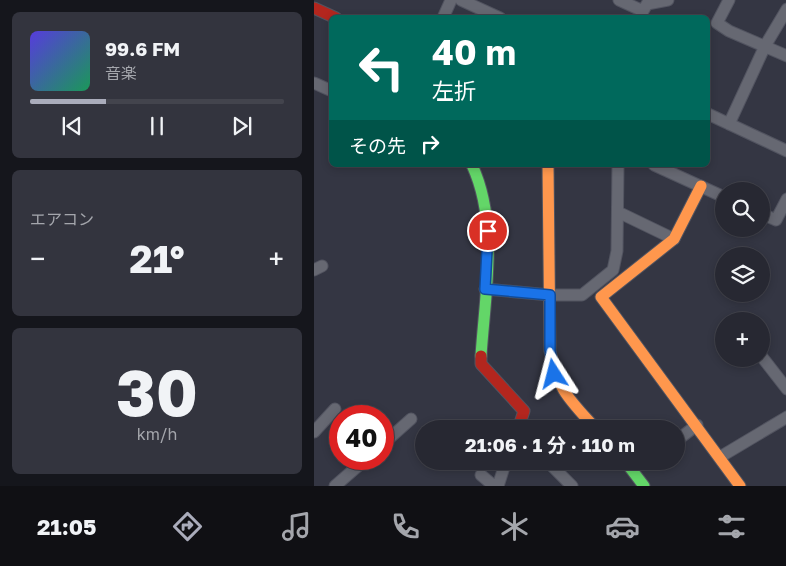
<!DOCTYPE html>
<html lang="ja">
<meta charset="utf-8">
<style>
body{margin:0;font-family:"Golos Text","Noto Sans JP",sans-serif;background:#33343e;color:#f1f3f6;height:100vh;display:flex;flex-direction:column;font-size:19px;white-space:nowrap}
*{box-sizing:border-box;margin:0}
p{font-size:16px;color:#a4a6ac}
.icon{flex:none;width:28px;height:28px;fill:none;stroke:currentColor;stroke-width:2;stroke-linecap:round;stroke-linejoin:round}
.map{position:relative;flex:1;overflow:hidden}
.side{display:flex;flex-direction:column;gap:12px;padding:12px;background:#15161c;width:314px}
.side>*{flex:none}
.hud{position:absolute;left:15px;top:15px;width:381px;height:152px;border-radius:8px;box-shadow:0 2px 8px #0003,0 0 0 1px #43444d;background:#00695c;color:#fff;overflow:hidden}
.fabs{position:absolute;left:401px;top:182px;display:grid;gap:10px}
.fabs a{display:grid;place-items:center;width:55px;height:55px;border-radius:50%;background:#272832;box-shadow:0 2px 8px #0003,0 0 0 1px #43444d;font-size:25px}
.speed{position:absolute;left:15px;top:405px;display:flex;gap:10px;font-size:25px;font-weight:700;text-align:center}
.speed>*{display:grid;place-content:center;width:65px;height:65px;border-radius:50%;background:#272832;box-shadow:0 2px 8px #0003,0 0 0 1px #43444d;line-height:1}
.speed .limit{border:8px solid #d22;background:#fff;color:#111}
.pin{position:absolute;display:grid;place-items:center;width:42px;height:42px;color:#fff;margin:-21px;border:2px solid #fff;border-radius:50%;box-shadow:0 1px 5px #0007}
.me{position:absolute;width:55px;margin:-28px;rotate:351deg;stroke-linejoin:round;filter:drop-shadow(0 0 4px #0008)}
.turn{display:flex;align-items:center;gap:18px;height:105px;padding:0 20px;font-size:22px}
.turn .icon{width:65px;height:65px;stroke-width:2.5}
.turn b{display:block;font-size:35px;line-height:42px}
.then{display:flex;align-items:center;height:48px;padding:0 20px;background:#0003;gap:10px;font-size:19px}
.big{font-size:38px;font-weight:700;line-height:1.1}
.side .card{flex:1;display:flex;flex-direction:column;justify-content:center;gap:8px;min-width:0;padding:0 18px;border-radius:8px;background:#33343e}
.side .dial{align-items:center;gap:0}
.dial b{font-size:65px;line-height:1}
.song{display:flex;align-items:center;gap:15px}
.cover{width:60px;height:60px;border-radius:8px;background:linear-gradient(135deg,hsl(250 70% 55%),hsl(150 70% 35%))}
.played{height:5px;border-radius:2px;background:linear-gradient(90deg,#aaacbb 30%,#43444d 30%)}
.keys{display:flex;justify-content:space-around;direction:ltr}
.heat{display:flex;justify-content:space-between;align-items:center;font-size:28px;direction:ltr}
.trip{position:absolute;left:101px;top:420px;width:270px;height:50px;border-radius:25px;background:#272832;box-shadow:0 2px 8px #0003,0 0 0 1px #43444d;font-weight:700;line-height:50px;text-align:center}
.menu{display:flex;height:80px;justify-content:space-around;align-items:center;background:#101014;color:#a4a6ac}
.menu .icon{width:35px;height:35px}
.menu .on{color:#aaacbb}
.menu b{font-size:22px;color:#f1f3f6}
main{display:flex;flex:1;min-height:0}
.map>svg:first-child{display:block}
</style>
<main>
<section class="side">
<div class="card">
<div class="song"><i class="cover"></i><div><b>99.6 FM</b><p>音楽</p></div></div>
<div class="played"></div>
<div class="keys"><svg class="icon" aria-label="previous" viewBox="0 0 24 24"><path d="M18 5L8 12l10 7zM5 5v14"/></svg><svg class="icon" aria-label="pause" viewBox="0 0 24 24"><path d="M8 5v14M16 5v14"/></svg><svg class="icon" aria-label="next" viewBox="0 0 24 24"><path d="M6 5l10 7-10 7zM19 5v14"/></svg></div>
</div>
<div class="card"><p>エアコン</p>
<div class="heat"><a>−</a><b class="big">21°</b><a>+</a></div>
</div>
<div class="card dial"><b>30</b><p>km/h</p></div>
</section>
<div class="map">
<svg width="473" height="486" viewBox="0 0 473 486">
<rect width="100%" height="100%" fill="#343643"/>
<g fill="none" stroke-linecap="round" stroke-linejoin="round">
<g stroke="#525460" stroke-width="13">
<path id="street" d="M147 0 186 18
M305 0 329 11 333 4 354 0
M415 0 403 23 415 31 473 56
M129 18 137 0
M0 83 18 91
M394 114 473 151
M415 124 451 46 473 9
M340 165 410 197
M304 212 360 239
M448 214 462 220 473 199
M0 270 8 266
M171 289 236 295H268L299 270 303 251 304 165
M426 320V321
M448 357 473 389
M0 432 21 409
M362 441 383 425
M69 444 97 419
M406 457 473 417
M233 461 258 486
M167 475 180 486
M21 486 52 459
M184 486 192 461"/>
</g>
<g stroke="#525460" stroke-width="13">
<path id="fast" d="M158 165C185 223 171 293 167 356
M311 461 330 486"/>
</g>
<g stroke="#525460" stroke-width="13">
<path id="slow" d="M234 165 236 351C243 390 257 401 282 429
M387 186 360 239 287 297 426 486"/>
</g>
<g stroke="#525460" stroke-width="13">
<path id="jam" d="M0 8 22 18
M167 356V364L210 411 204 429"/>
</g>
<use href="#street" stroke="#666872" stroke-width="11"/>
<use href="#fast" stroke="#63d668" stroke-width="11"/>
<use href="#slow" stroke="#ff974d" stroke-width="11"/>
<use href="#jam" stroke="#b3261e" stroke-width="11"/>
</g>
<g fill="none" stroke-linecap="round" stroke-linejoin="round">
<g stroke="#114b97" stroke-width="12">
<path id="route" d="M174 231 171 289 236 295V350L240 374"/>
</g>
<use href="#route" stroke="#1a73e8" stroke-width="9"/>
</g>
</svg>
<div class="fabs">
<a><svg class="icon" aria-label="search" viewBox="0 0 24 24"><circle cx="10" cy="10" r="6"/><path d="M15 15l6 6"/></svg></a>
<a><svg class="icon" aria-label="layers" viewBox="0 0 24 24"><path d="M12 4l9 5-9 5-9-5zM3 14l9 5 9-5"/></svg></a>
<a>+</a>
</div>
<div class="speed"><div class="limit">40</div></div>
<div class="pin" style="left:174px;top:231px;background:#d93025"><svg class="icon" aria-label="arrive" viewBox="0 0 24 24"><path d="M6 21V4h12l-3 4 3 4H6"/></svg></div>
<svg class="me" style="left:240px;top:374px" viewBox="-20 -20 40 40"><path d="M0-17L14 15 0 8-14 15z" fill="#1a73e8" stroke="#fff" stroke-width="4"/></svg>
<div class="trip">21:06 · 1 分 · 110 m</div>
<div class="hud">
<div class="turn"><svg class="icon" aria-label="left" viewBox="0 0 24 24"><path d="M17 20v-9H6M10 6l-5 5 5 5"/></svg><div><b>40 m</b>左折</div></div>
<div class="then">その先<svg class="icon" aria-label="right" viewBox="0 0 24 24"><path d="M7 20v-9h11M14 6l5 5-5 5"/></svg></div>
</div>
</div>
</main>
<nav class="menu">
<b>21:05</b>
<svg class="icon on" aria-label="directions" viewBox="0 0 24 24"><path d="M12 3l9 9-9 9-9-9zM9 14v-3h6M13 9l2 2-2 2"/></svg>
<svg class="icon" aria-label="music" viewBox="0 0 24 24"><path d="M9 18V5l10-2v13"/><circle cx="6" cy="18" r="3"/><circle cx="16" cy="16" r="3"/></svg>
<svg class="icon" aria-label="phone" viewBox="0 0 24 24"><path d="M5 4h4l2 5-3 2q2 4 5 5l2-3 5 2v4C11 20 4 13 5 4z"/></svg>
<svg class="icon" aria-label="climate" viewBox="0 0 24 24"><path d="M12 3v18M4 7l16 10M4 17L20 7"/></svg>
<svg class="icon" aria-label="car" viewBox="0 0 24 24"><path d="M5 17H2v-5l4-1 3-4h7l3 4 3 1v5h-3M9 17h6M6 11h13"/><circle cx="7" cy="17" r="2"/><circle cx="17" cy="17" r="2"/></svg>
<svg class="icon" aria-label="filters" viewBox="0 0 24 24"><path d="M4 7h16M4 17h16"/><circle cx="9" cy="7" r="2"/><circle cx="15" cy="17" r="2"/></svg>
</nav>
